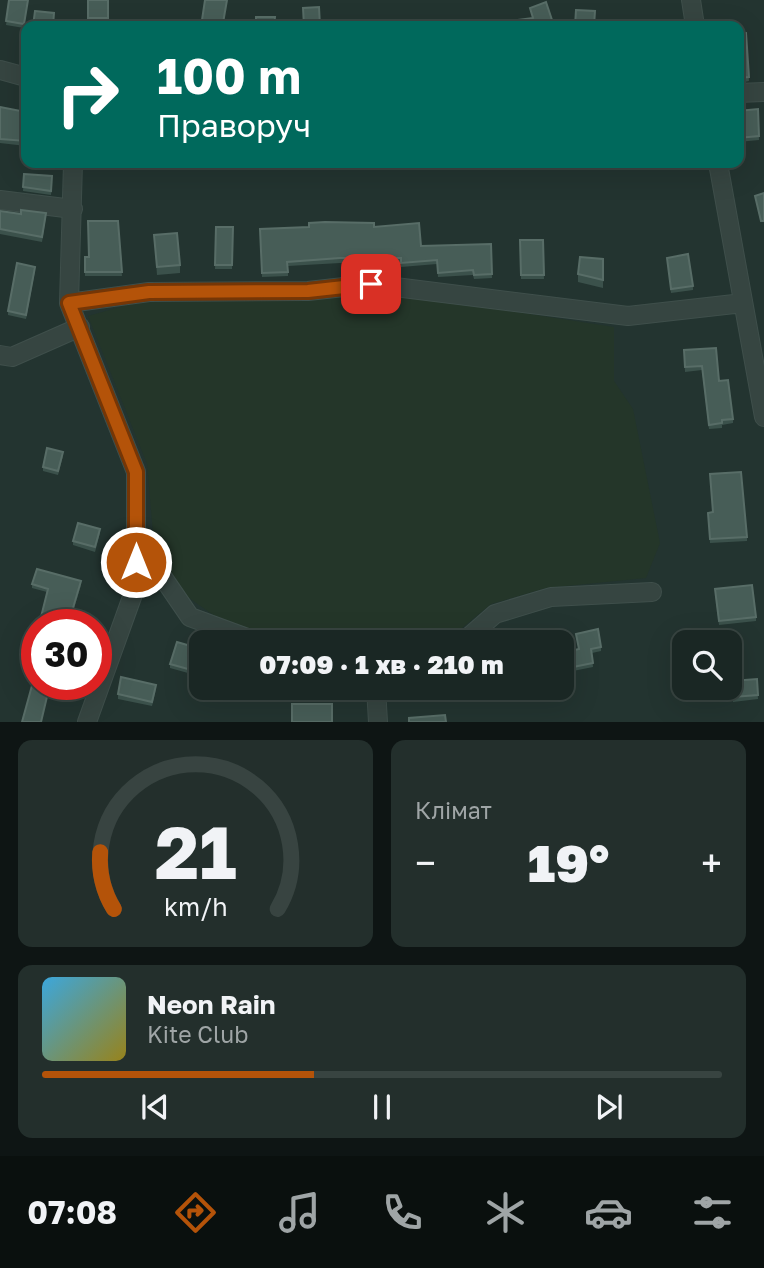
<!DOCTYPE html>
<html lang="uk">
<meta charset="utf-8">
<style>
body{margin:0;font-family:"Golos Text",sans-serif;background:#232f2c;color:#f1f3f6;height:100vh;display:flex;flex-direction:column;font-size:26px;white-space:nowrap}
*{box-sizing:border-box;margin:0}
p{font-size:23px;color:#9fa5a6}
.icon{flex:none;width:38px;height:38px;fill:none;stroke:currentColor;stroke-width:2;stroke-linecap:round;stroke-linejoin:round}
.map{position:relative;height:722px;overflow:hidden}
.drawer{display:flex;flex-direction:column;gap:18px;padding:18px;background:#0e1514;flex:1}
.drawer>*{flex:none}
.banner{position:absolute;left:21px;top:21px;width:723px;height:147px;border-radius:14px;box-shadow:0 7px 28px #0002,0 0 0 2px #384441;background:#00695c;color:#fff;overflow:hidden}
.buttons{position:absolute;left:672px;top:630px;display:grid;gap:14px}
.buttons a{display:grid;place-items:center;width:70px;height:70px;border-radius:14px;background:#1a2724;box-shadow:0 7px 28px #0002,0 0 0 2px #384441;font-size:35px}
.speed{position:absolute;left:21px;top:609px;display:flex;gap:14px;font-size:35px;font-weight:700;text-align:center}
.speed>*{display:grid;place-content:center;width:91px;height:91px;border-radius:50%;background:#1a2724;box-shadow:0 7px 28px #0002,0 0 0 2px #384441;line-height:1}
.speed .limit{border:10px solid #d22;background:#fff;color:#111}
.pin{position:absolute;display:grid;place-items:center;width:60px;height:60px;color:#fff;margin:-30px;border-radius:14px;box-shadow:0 4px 10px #0006}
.me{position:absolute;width:77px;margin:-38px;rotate:0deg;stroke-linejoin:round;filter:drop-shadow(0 0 5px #0008)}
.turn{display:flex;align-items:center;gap:24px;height:147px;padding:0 21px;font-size:32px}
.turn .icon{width:91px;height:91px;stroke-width:2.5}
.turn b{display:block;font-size:49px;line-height:60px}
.big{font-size:52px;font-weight:800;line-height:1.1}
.drawer .tile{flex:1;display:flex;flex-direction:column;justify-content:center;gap:10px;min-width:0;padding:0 24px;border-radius:14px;background:#232f2c}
.drawer .dial{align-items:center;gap:0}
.dial svg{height:182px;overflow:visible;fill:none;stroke:#384441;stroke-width:7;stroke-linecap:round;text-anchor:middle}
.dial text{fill:#f1f3f6;stroke:none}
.song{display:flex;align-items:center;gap:21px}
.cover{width:84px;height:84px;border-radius:10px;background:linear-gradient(135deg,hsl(200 70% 55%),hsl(50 70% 35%))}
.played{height:7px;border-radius:4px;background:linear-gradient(90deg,#b45309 40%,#384441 40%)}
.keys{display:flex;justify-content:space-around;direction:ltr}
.heat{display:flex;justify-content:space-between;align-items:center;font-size:38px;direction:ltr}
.drawer .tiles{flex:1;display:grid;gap:18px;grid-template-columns:1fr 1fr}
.tile:last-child{grid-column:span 2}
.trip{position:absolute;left:189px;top:630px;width:385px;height:70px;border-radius:14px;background:#1a2724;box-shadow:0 7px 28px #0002,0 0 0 2px #384441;font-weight:800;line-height:70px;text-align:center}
.dock{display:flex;height:112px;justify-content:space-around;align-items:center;background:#0a100e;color:#9fa5a6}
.dock .icon{width:49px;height:49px}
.dock .selected{color:#b45309}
.dock b{font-size:32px;color:#f1f3f6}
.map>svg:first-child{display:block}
</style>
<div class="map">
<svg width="764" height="722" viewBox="0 0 764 722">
<rect width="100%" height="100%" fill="#233430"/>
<path fill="#243629" d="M372 290 614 327V381L633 409 660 543 646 578 546 588 491 604 445 642H270L240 634 185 595 154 545 147 464 88 316 145 300Z"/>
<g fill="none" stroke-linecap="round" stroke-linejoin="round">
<g stroke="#3f4f4b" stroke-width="20">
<path id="minor" d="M691 0 695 26
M0 70 26 77
M738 93 764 92
M73 163 69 303 136 472V586L87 722
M718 163 764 417
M0 200 73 209
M69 303 149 292 308 291 371 284 628 316 743 303
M0 355 12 357 80 327
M136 538 190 617 258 642
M463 642 495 614 551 597 652 592
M376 688 378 722"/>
</g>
<use href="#minor" stroke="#364541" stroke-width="18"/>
</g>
<path fill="#3b514b" d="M9 0H28L24 28 6 25Z
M88 0H108V23L88 22Z
M227 0 223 26 202 24V20Z
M746 33 749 81 738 83V34Z
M0 107 26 112V146L0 143Z
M758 109 759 140 738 142V111Z
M628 163H647V168L628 169Z
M24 174 52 176 51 195 23 191Z
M0 211 46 217 42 242 0 234Z
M118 221 122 276H85V257H89Z
M216 227H233L232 269H215Z
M374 227 421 246 491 244 492 278 474 279 473 275 438 277 437 264 401 267V262L340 263 288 266V276L262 277 260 229Z
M154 235 180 265V273L157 275Z
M520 240H543L544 279H521Z
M667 258 693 286V290L671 293Z
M603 259V288L578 282V274Z
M35 271 26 319 8 315V311Z
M684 350 719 381 733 419V423L722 425V428L709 429 702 370 685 372Z
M63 456 58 475 43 471V467Z
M708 513 747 537V541L710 543Z
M100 533 95 552 73 545V541Z
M32 584 81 585 69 625H39L47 592 32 588Z
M715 593 756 617V621L719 625Z
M576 634 601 647V651L592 653 593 667 573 671 570 651 579 649Z
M194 651 188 673 170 668V664Z
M757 679 758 699 733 702 732 681Z
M156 689 152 706 118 699V694Z"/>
<path fill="#2c403b" d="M81 581V585L69 625H68Z
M50 684H51L41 722 45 699Z"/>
<path fill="#475d57" stroke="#586d67" stroke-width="2" d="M9 0H28L24 24 6 21Z
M88 0H108V18H88Z
M205 0H227L223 23 202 20Z
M546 2 554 26H495V23L533 18 530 8Z
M319 7 320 26H304L303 8Z
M576 10 595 11 594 26H575Z
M35 11 54 13 53 26H33Z
M256 17H275L274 26H256Z
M174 22 175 26H157V23Z
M422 23 423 26H408Z
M679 25 680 26H644Z
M746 33 749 77 738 78V34Z
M0 107 26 112V141L0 139Z
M758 109 759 136 738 138V111Z
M628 163H647V164H628Z
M24 174 52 176 51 191 23 187Z
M764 193V221H761L755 196Z
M21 210 46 213 42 237 0 229V211L21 214Z
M88 221H118L122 272H85V257H89Z
M325 222 374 223V227L419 223 421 246 491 244 492 274 474 275 473 270 438 273 437 260 401 263V258H340L287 262 288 272 262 273 260 229 309 227V223Z
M216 227H233L232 265H215Z
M177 233 180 265 157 267 154 235Z
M520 240H543L544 275H521Z
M688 254 693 286 671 289 667 258Z
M580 257 603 259V280L578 274Z
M17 263 35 267 26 315 8 311Z
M716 348 719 381 728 380 733 419 722 420V423L709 425 702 366 685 367 684 350Z
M47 448 63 452 58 471 43 467Z
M741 472 747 537 710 539 708 513 713 512 710 474Z
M78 523 100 529 95 547 73 541Z
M37 569 81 581 68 625H39L48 589 32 584Z
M752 585 756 617 719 621 715 589Z
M598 629 601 647 591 649 593 663 573 667 570 651 579 649 576 634Z
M177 642 194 647 188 669 170 664Z
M37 656V684H50L41 722H22L36 671 32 670Z
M121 677 156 685 152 702 118 694Z
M757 679 758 695 733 697 732 681Z
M292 704H332V722H292Z
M445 715 446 722H409V718Z"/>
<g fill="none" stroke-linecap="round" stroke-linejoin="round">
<g stroke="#753606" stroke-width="18">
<path id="route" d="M136 562V472L69 303 149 292 308 291 371 284"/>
</g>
<use href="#route" stroke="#b45309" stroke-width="12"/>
</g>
</svg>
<div class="buttons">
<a><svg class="icon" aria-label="search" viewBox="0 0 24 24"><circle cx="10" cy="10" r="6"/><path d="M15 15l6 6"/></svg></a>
</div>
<div class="speed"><div class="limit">30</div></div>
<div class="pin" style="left:371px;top:284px;background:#d93025"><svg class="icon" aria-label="arrive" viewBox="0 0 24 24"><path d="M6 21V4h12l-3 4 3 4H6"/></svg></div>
<svg class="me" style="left:136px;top:562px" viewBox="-20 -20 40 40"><circle r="17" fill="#b45309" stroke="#fff" stroke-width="3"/><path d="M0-11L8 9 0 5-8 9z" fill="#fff"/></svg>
<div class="trip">07:09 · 1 хв · 210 m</div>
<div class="banner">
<div class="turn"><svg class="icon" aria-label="right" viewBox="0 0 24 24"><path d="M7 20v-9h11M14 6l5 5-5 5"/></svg><div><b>100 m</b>Праворуч</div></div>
</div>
</div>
<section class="drawer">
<div class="tiles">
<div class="tile dial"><svg viewBox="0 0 100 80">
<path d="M14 69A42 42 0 1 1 86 69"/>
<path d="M14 69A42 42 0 0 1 8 44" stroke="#b45309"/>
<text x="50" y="56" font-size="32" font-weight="700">21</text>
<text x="50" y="72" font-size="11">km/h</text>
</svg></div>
<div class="tile"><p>Клімат</p>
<div class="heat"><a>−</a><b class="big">19°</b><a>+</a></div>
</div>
<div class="tile">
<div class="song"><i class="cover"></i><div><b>Neon Rain</b><p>Kite Club</p></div></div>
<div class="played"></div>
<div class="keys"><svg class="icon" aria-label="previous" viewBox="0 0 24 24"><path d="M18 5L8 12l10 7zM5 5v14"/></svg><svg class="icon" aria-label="pause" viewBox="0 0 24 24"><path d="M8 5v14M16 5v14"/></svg><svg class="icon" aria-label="next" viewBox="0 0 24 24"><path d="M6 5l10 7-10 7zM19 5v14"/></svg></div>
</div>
</div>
</section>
<nav class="dock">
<b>07:08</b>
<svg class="icon selected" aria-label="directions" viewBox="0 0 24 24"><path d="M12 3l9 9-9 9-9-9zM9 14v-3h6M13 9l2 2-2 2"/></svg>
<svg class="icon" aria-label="music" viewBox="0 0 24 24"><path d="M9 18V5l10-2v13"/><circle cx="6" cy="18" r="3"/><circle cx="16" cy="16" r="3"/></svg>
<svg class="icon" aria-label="phone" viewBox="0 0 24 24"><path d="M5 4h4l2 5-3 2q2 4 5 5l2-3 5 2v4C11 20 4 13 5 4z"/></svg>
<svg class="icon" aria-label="climate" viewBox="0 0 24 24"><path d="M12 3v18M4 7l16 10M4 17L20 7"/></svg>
<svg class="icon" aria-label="car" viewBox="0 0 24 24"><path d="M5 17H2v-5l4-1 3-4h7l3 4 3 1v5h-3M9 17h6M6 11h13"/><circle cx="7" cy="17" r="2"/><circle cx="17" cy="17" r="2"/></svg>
<svg class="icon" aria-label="filters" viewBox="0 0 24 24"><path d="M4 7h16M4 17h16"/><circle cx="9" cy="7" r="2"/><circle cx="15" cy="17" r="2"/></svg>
</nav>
